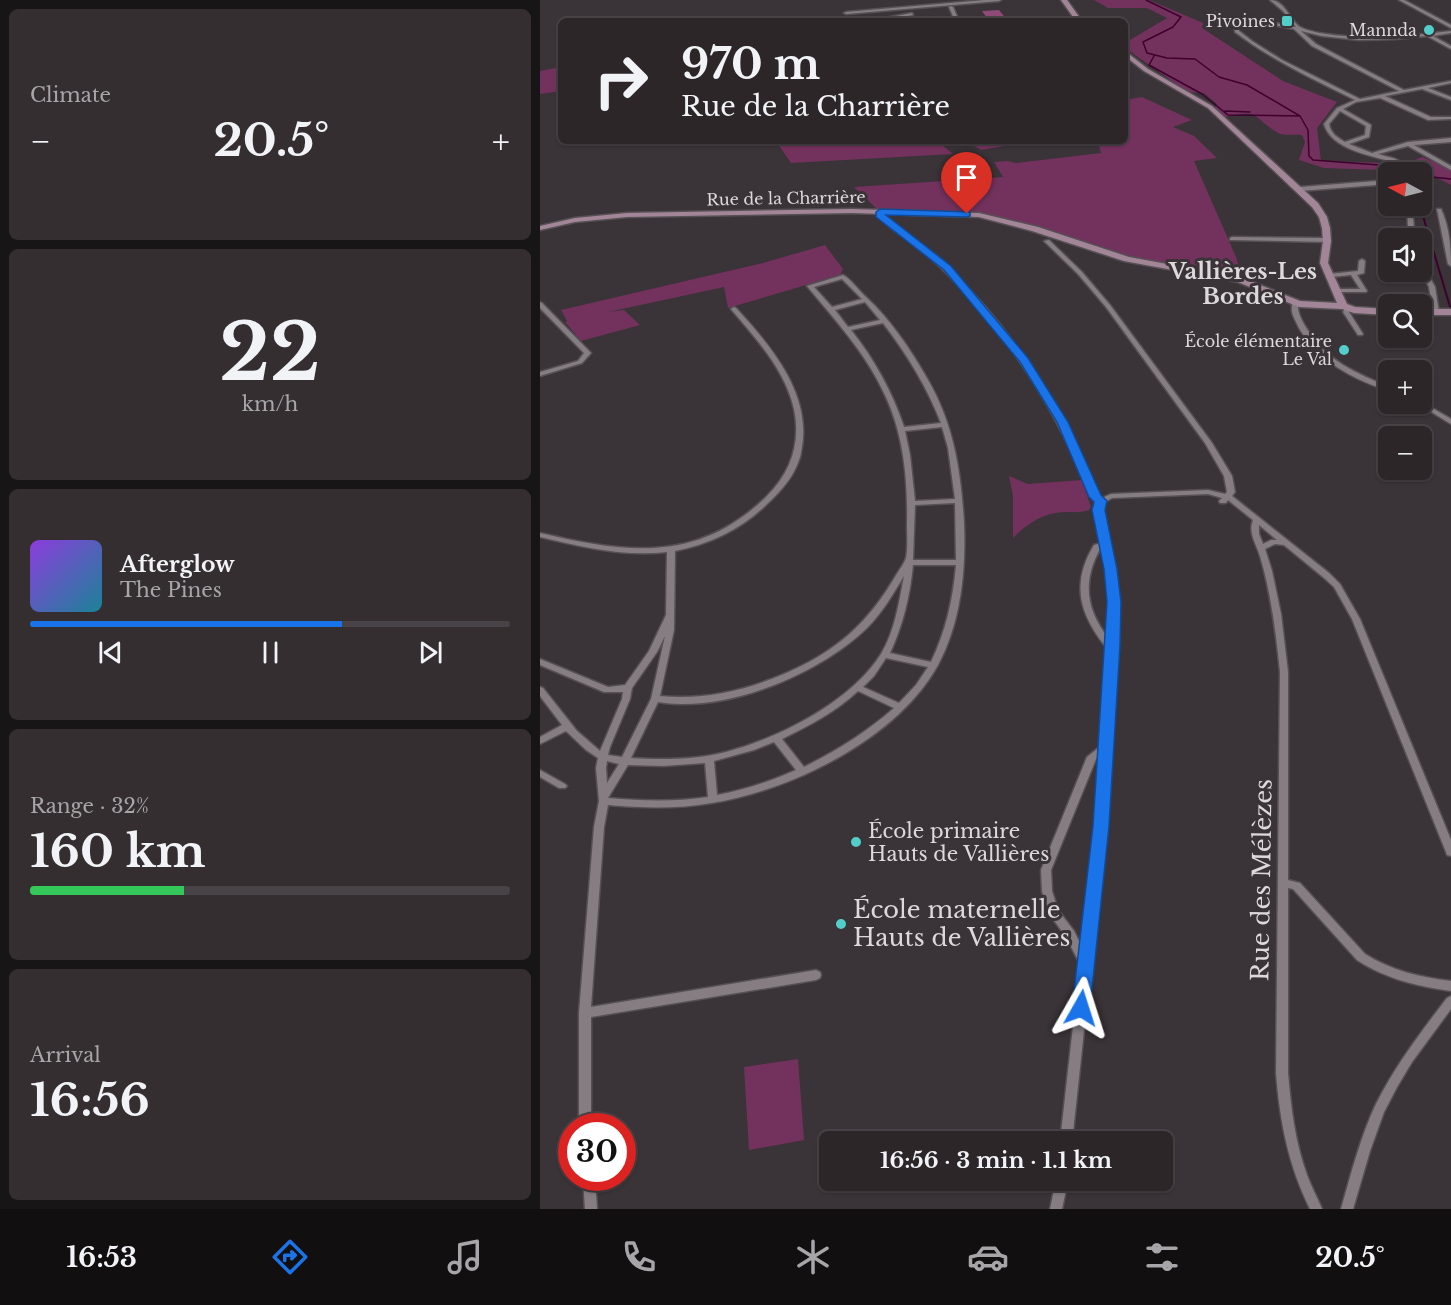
<!DOCTYPE html>
<meta charset="utf-8">
<style>
body{margin:0;font-family:"Libre Baskerville",serif;background:#342e31;color:#f1f3f6;height:100vh;display:flex;flex-direction:column;font-size:22px;white-space:nowrap}
*{box-sizing:border-box;margin:0}
p{font-size:20px;color:#a6a5a8}
.icon{flex:none;width:33px;height:33px;fill:none;stroke:currentColor;stroke-width:2;stroke-linecap:round;stroke-linejoin:round}
.map{position:relative;flex:1;overflow:hidden}
.panel{display:flex;flex-direction:column;gap:9px;padding:9px;background:#181517;width:540px}
.panel>*{flex:none}
.guide{position:absolute;left:18px;top:18px;width:570px;height:126px;border-radius:9px;box-shadow:0 2px 4px #0004,0 0 0 2px #484346;background:#2c2629;color:#f1f3f6;overflow:hidden}
.needle{width:39px;rotate:277deg}
.tools{position:absolute;left:838px;top:162px;display:grid;gap:12px}
.tools a{display:grid;place-items:center;width:54px;height:54px;border-radius:9px;background:#2c2629;box-shadow:0 2px 4px #0004,0 0 0 2px #484346;font-size:30px}
.speed{position:absolute;left:18px;top:1113px;display:flex;gap:12px;font-size:30px;font-weight:700;text-align:center}
.speed>*{display:grid;place-content:center;width:78px;height:78px;border-radius:50%;background:#2c2629;box-shadow:0 2px 4px #0004,0 0 0 2px #484346;line-height:1}
.speed .limit{border:9px solid #d22;background:#fff;color:#111}
.pin{position:absolute;display:grid;place-items:center;width:51px;height:51px;color:#fff;margin:-62px -26px;border-radius:50% 50% 50% 0;rotate:-45deg;box-shadow:0 0 6px #0007}
.pin .icon{rotate:45deg}
.me{position:absolute;width:66px;margin:-33px;rotate:6deg;stroke-linejoin:round;filter:drop-shadow(0 0 4px #0008)}
.turn{display:flex;align-items:center;gap:21px;height:126px;padding:0 24px;font-size:27px}
.turn .icon{width:78px;height:78px;stroke-width:2.5}
.turn b{display:block;font-size:42px;line-height:51px}
.big{font-size:45px;font-weight:800;line-height:1.1}
.panel .widget{flex:1;display:flex;flex-direction:column;justify-content:center;gap:9px;min-width:0;padding:0 21px;border-radius:9px;background:#342e31}
.panel .dial{align-items:center;gap:0}
.dial b{font-size:78px;line-height:1}
.song{display:flex;align-items:center;gap:18px}
.cover{width:72px;height:72px;border-radius:9px;background:linear-gradient(135deg,hsl(270 70% 55%),hsl(190 70% 35%))}
.played{height:6px;border-radius:3px;background:linear-gradient(90deg,#1a73e8 65%,#484346 65%)}
.keys{display:flex;justify-content:space-around;direction:ltr}
.heat{display:flex;justify-content:space-between;align-items:center;font-size:33px;direction:ltr}
.charge{height:9px;border-radius:4px;background:linear-gradient(90deg,#34c759 32%,#484346 0)}
.trip{position:absolute;left:279px;top:1131px;width:354px;height:60px;border-radius:9px;background:#2c2629;box-shadow:0 2px 4px #0004,0 0 0 2px #484346;font-weight:800;line-height:60px;text-align:center}
.tabs{display:flex;height:96px;justify-content:space-around;align-items:center;background:#120f10;color:#a6a5a8}
.tabs .icon{width:42px;height:42px}
.tabs .on{color:#1a73e8}
.tabs b{font-size:27px;color:#f1f3f6}
main{display:flex;flex:1;min-height:0}
.map>svg:first-child{display:block}
</style>
<main>
<section class="panel">
<div class="widget"><p>Climate</p>
<div class="heat"><a>−</a><b class="big">20.5°</b><a>+</a></div>
</div>
<div class="widget dial"><b>22</b><p>km/h</p></div>
<div class="widget">
<div class="song"><i class="cover"></i><div><b>Afterglow</b><p>The Pines</p></div></div>
<div class="played"></div>
<div class="keys"><svg class="icon" aria-label="previous" viewBox="0 0 24 24"><path d="M18 5L8 12l10 7zM5 5v14"/></svg><svg class="icon" aria-label="pause" viewBox="0 0 24 24"><path d="M8 5v14M16 5v14"/></svg><svg class="icon" aria-label="next" viewBox="0 0 24 24"><path d="M6 5l10 7-10 7zM19 5v14"/></svg></div>
</div>
<div class="widget"><p>Range · 32%</p><b class="big">160 km</b><div class="charge"></div></div>
<div class="widget"><p>Arrival</p><b class="big">16:56</b></div>
</section>
<div class="map">
<svg width="911" height="1209" viewBox="0 0 911 1209">
<rect width="100%" height="100%" fill="#3a3337"/>
<path fill="#73325d" d="M554 0H609L663 23 662 28 743 81 797 102 777 128 781 161 847 163 844 170 784 168 759 160 765 142 762 135C755 134 744 136 738 133 711 117 722 109 685 117L675 108 677 104 664 93 648 92 585 48V43L627 18 607 8H568Z
M21 67V91L0 94V71Z
M602 97 652 120 633 127 654 136 677 158 654 161 696 257 703 279 587 259 449 216 340 212 314 187 463 177 454 162 468 161 476 163 561 153 559 146 552 141H585V100Z
M236 141H335L340 146 373 141H397L413 154 251 163Z
M426 141H495L441 150Z
M882 157 911 169V185L868 163Z
M285 245 303 269 300 275 188 308 184 287 68 312 84 310 100 325 41 341 25 322 27 321 21 310 223 263Z
M469 476 488 484 542 480 551 507 549 510C542 513 533 512 525 512 503 513 488 523 473 538V496Z
M258 1059 264 1140 209 1150 204 1067Z"/>
<g fill="none" stroke-linecap="round" stroke-linejoin="round">
<path stroke="#3e002e" stroke-width="1.5" d="M606 0 641 17 633 27 603 42 607 53 627 58 655 59 679 77 707 85 760 116 768 130 769 156 773 160 852 166 874 172
M614 56 609 65 662 94 688 115 760 116
M685 111 710 112
M882 176 911 179"/>
<path stroke="#3e002e" stroke-width="2" d="M880 206 911 310"/>
</g>
<path fill="#8f4b78" d="M459 10 468 21H449L442 11Z"/>
<g fill="none" stroke-linecap="round" stroke-linejoin="round">
<g stroke="#565054" stroke-width="3">
<path id="street" d="M445 0H461L459 1 306 14 304 13 306 12Z
M730 0C745 0 750 21 760 27 765 30 779 33 786 34 828 40 869 36 911 31V33L893 36 911 46V49L887 36 855 39 819 40 782 36 761 31 776 44 864 90 911 81V83L888 88 911 97V100L882 89 845 96 891 117H911V119L888 120 840 98 816 102 803 109 831 125 829 137 809 144 832 153 868 142 911 138V142L874 145 911 166V170L868 146 838 154C853 159 860 156 866 172H861L858 165 854 162C831 156 791 149 784 124L797 108 815 100C773 79 732 60 695 32L694 24 672 14 675 13 696 22 714 19 756 27 743 11ZM714 21 754 29 772 46 859 91 820 99 742 60 712 41 699 31 698 24ZM800 111 826 126 825 135 805 142C797 137 791 134 789 124Z
M859 0H864L911 25V28Z
M411 6 413 7 419 21H415L409 7Z
M372 13 373 15 338 21 334 20Z
M849 180V184L760 191 757 189 760 187Z
M867 206H872L874 228 872 238H866L868 228Z
M897 209H901C909 226 911 246 911 266L908 264Z
M338 211H342L345 217C368 235 391 252 412 272 478 334 524 414 559 496L562 498 571 494 668 490 685 494 687 492 684 476 665 443 566 307 538 274 504 241 509 240 542 272 570 305 672 443 692 476 695 492 692 496 789 573 800 584 820 619 911 840V856L907 855 906 852 812 619 794 587 783 577 744 545 735 544 725 549 732 571 741 614 748 672V880L760 883 825 954C852 971 880 977 911 981V991C877 986 846 979 817 960L753 889 748 888V1073C751 1108 755 1142 767 1175 771 1186 777 1197 782 1209H770C748 1164 740 1122 736 1073L740 672C736 633 731 593 720 556 716 543 708 533 713 520L688 500 686 503H680L679 501 682 498 668 494 572 498 565 502 563 510 575 569 578 602 577 645 566 826 532 1142H520L540 964 526 937 508 912 502 891 501 870 547 757 562 745 569 647 565 646C539 613 531 583 554 545L562 543 555 510 557 502 552 497C517 415 480 351 418 285 405 271 390 257 375 245 362 235 344 226 337 212ZM719 525 737 540H731L723 544 719 534ZM563 548C569 579 570 608 569 639 546 610 542 582 560 549ZM561 755 556 826 542 947 534 931 518 910 512 891 511 870 556 759Z
M692 237 787 238 790 240 787 242 690 240V238Z
M822 259 825 261 824 273 817 275 827 291 826 292H796V290L798 289H820L811 275 791 277 789 276V274L818 271 819 261Z
M882 266 885 268 895 287 899 312 898 313 896 314 893 312 889 287 881 272H882Z
M303 275C312 280 318 290 326 297 350 319 371 350 388 380 414 425 421 472 424 523 426 571 421 622 398 665 357 739 252 790 172 803 138 809 103 808 68 805L64 827 51 1007 276 970 280 972 281 975 280 978 276 980 51 1017V1126H39V1013L54 827 59 801 56 768 58 758 46 750 26 731 0 744V737L22 725 0 696V687L3 688 37 731 60 751 82 699 83 692H64L0 665V659L68 687 85 685 109 651 126 615 127 552C84 557 42 547 0 537V533C86 553 158 564 227 496 251 472 261 443 254 409 245 369 216 339 191 309L194 307 196 308C230 345 271 393 262 447 261 451 261 456 259 460 253 478 240 492 227 504 202 529 170 544 135 551L134 630 120 696C173 701 223 686 269 662 308 641 333 614 355 577 359 570 364 564 366 558 368 548 367 536 367 526 368 480 364 434 344 393 325 352 295 320 267 286ZM302 279 322 299 292 307 274 287ZM325 302 340 320 308 327 295 310ZM343 323C367 354 387 387 401 423L364 427C352 391 334 359 311 330ZM402 427 408 448 415 499 375 501 370 455 365 431ZM415 503 416 560H373L375 505ZM373 565H416C413 599 406 631 391 662L350 653C363 625 370 596 373 565ZM364 576C359 602 355 631 341 654 311 702 239 738 186 752 156 760 122 760 91 758L118 702C125 703 133 704 141 704 203 705 282 671 327 628 342 613 353 594 364 576ZM125 636 111 699 82 757 68 755 70 747 90 699 92 688 117 652ZM346 658 388 667 376 685 359 703 323 687 334 676ZM318 691 354 708C327 732 296 751 264 767L242 739C268 726 296 712 318 691ZM234 742 256 770C231 781 205 790 177 795L174 761 214 750ZM67 761 79 764 67 783 66 768ZM165 763 168 797C135 802 102 801 68 798L88 765 123 766Z
M755 301 758 303C757 313 762 321 767 329 785 360 816 373 849 387V391C813 379 779 362 759 328 755 319 749 311 753 302Z
M0 302 2 303 50 352 51 353 42 363 0 376V372L38 361 44 353 0 308Z
M808 306 811 308 809 312 823 334 822 335H818L803 312 806 307Z
M882 402 911 419V424L880 405 879 404H882Z
M0 770 25 784 27 786 25 788H19L0 777Z
M911 996V1009L872 1062 857 1087 844 1112 830 1151 813 1209H801C811 1174 820 1138 836 1104 855 1066 881 1032 907 998Z
M43 1178H55L57 1209H45Z
M516 1180H528L522 1209H510Z"/>
</g>
<g stroke="#565054" stroke-width="3">
<path id="secondary" d="M521 0H527L542 21H536Z
M585 51 608 69 672 106 778 203 787 217 790 228 791 241 788 263 807 304 815 307 849 309V315L814 313 802 309 759 307 698 282 584 261 492 231 439 217 312 213 87 217 35 222 0 230V226L35 218 87 213 312 209 439 213 498 227 589 257 703 278 760 301 797 303 780 263 783 241 782 228 779 217 772 207 668 108 604 71 585 56Z
M882 309H911V315H882Z"/>
</g>
<use href="#street" fill="#857d82" fill-rule="evenodd"/>
<use href="#secondary" fill="#a28697" fill-rule="evenodd"/>
</g>
<path fill="#1a73e8" stroke="#114b97" stroke-width="1.5" d="M340 209 430 212V216L427 217 346 215 411 266 488 358 528 422 561 495 567 501 565 510 577 569 581 602 580 645 569 826 550 1008 547 1013 541 1015 534 1013 532 1008 553 826 567 602 564 569 552 510 554 502 549 497 517 422 480 362 404 270 336 217V212Z"/>
<g fill="#53cdc9" stroke="#3a3337" stroke-width="2">
<rect x="741" y="15" width="12" height="12" rx="3"/>
<circle cx="889" cy="30" r="6"/>
<circle cx="804" cy="350" r="6"/>
<circle cx="316" cy="842" r="6"/>
<circle cx="301" cy="924" r="6"/>
</g>
<g text-anchor="middle" stroke-width="6" stroke-linejoin="round" paint-order="stroke">
<g font-size="16" fill="#ddd9db" stroke="#3a3337" text-anchor="end">
<text x="735" y="27">Pivoines</text>
<text x="877" y="36">Mannda</text>
<text x="792" y="347">École élémentaire<tspan x="792" dy="18">Le Val</tspan></text>
</g>
<g font-size="16" fill="#ddd9db" stroke="#3a3337">
<text transform="translate(246 198) rotate(-1)" y="6">Rue de la Charrière</text>
</g>
<g font-size="20" fill="#ddd9db" stroke="#3a3337" text-anchor="start">
<text x="328" y="838">École primaire<tspan x="328" dy="23">Hauts de Vallières</tspan></text>
</g>
<g font-size="22" font-weight="bold" fill="#ddd9db" stroke="#3a3337">
<text x="703" y="279">Vallières-Les<tspan x="703" dy="25">Bordes</tspan></text>
</g>
<g font-size="24" fill="#ddd9db" stroke="#3a3337">
<text transform="translate(722 880) rotate(-89)" y="8">Rue des Mélèzes</text>
</g>
<g font-size="24" fill="#ddd9db" stroke="#3a3337" text-anchor="start">
<text x="313" y="918">École maternelle<tspan x="313" dy="28">Hauts de Vallières</tspan></text>
</g>
</g>
</svg>
<div class="tools">
<a><svg class="needle" viewBox="-14 -14 28 28"><path d="M0-13l5 13h-10z" fill="#e53935"/><path d="M0 13l5-13h-10z" fill="#a6a5a8"/></svg></a>
<a><svg class="icon" aria-label="sound" viewBox="0 0 24 24"><path d="M4 9h4l5-4v14l-5-4H4zM17 9q2 3 0 6"/></svg></a>
<a><svg class="icon" aria-label="search" viewBox="0 0 24 24"><circle cx="10" cy="10" r="6"/><path d="M15 15l6 6"/></svg></a>
<a>+</a>
<a>−</a>
</div>
<div class="speed"><div class="limit">30</div></div>
<div class="pin" style="left:427px;top:214px;background:#d93025"><svg class="icon" aria-label="arrive" viewBox="0 0 24 24"><path d="M6 21V4h12l-3 4 3 4H6"/></svg></div>
<svg class="me" style="left:541px;top:1008px" viewBox="-20 -20 40 40"><path d="M0-17L14 15 0 8-14 15z" fill="#1a73e8" stroke="#fff" stroke-width="4"/></svg>
<div class="trip">16:56 · 3 min · 1.1 km</div>
<div class="guide">
<div class="turn"><svg class="icon" aria-label="right" viewBox="0 0 24 24"><path d="M7 20v-9h11M14 6l5 5-5 5"/></svg><div><b>970 m</b>Rue de la Charrière</div></div>
</div>
</div>
</main>
<nav class="tabs">
<b>16:53</b>
<svg class="icon on" aria-label="directions" viewBox="0 0 24 24"><path d="M12 3l9 9-9 9-9-9zM9 14v-3h6M13 9l2 2-2 2"/></svg>
<svg class="icon" aria-label="music" viewBox="0 0 24 24"><path d="M9 18V5l10-2v13"/><circle cx="6" cy="18" r="3"/><circle cx="16" cy="16" r="3"/></svg>
<svg class="icon" aria-label="phone" viewBox="0 0 24 24"><path d="M5 4h4l2 5-3 2q2 4 5 5l2-3 5 2v4C11 20 4 13 5 4z"/></svg>
<svg class="icon" aria-label="climate" viewBox="0 0 24 24"><path d="M12 3v18M4 7l16 10M4 17L20 7"/></svg>
<svg class="icon" aria-label="car" viewBox="0 0 24 24"><path d="M5 17H2v-5l4-1 3-4h7l3 4 3 1v5h-3M9 17h6M6 11h13"/><circle cx="7" cy="17" r="2"/><circle cx="17" cy="17" r="2"/></svg>
<svg class="icon" aria-label="filters" viewBox="0 0 24 24"><path d="M4 7h16M4 17h16"/><circle cx="9" cy="7" r="2"/><circle cx="15" cy="17" r="2"/></svg>
<b>20.5°</b>
</nav>
